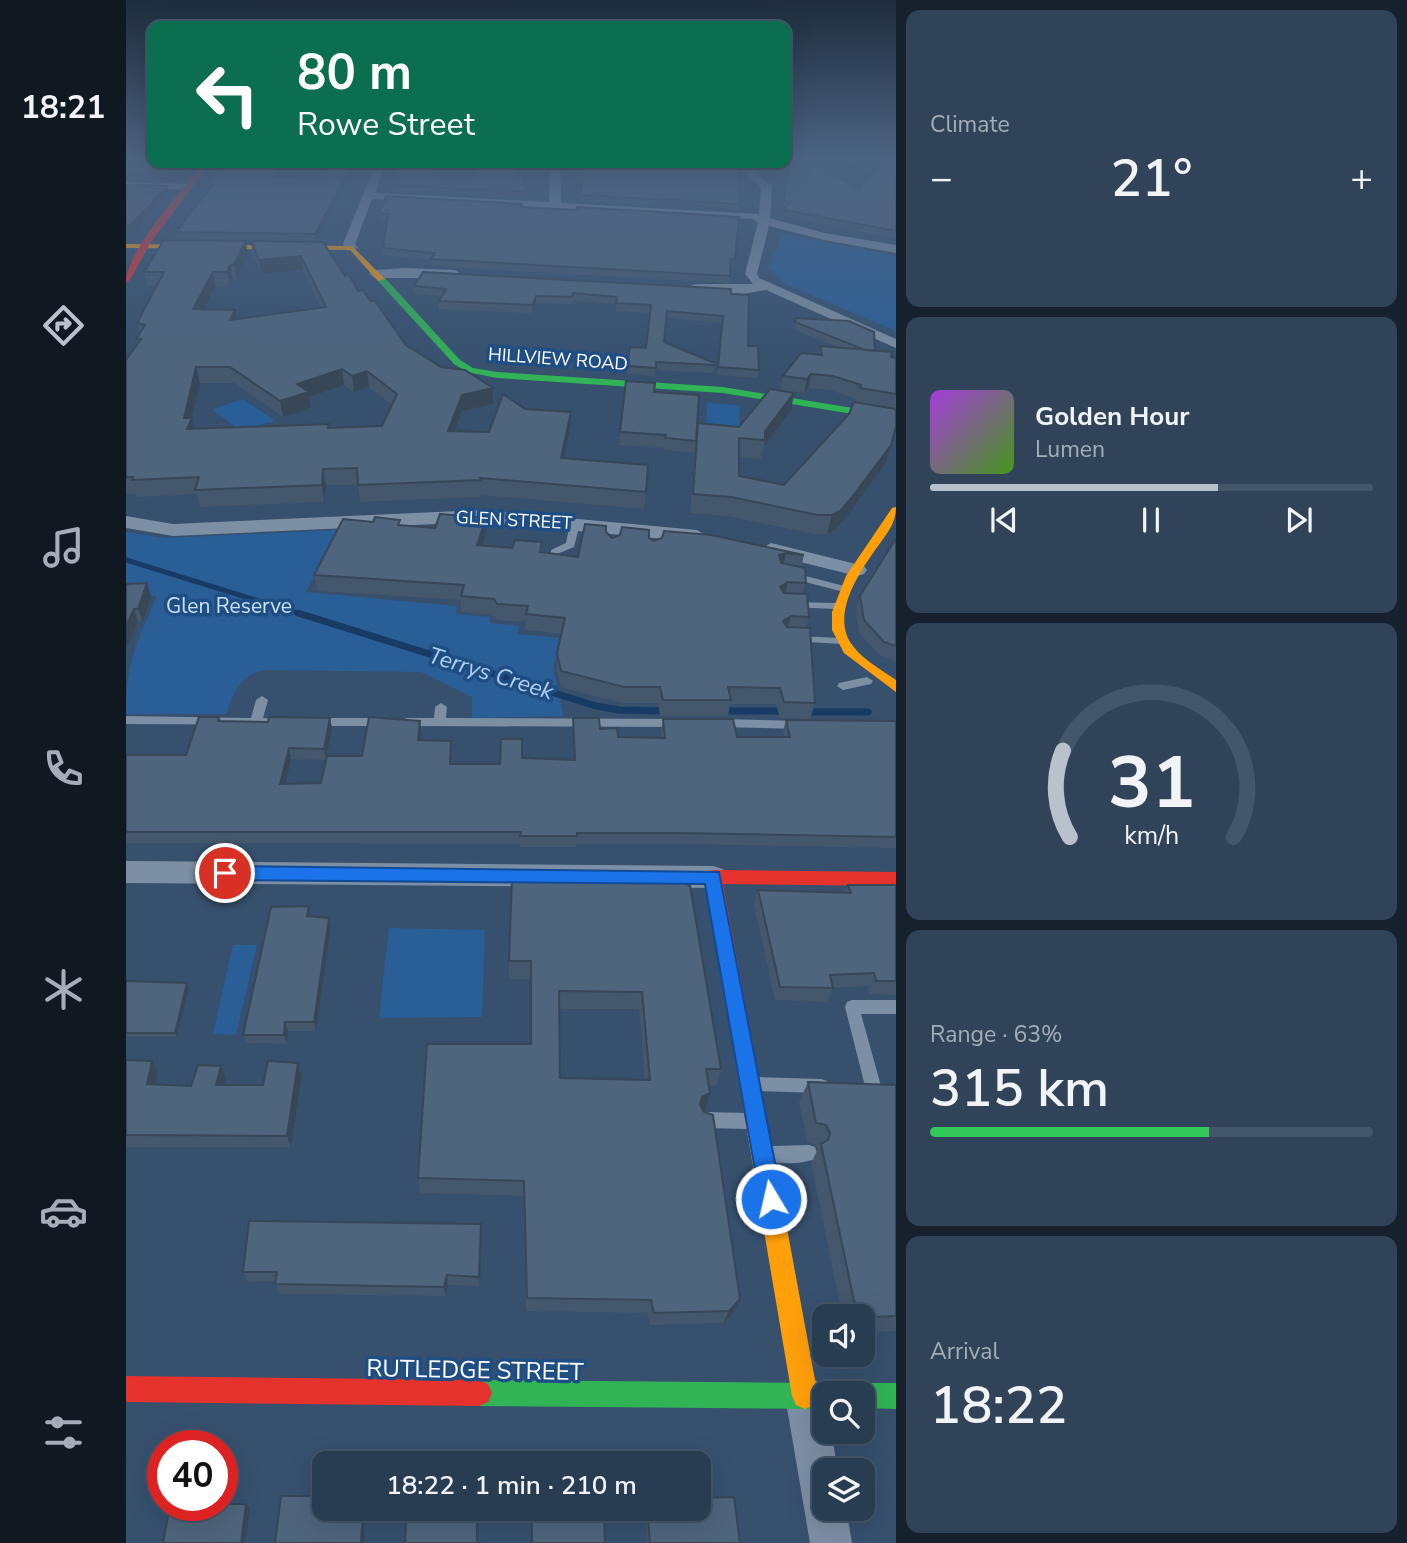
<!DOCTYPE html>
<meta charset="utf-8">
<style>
body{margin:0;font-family:"Nunito Sans",sans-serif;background:#304359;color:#f1f3f6;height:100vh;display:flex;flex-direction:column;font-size:26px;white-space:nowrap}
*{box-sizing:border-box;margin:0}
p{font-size:23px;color:#a5adb8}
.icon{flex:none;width:38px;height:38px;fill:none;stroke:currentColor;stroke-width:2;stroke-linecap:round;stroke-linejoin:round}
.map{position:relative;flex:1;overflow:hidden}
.side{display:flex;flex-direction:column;gap:10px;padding:10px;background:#16212d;width:511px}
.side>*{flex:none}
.guide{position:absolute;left:21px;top:21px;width:644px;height:147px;border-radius:14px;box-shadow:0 7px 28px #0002,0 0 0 2px #445669;background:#0b6e4f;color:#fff;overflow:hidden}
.buttons{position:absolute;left:686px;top:1304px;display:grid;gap:14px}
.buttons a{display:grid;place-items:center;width:63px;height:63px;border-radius:14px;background:#283c52;box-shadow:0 7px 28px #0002,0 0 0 2px #445669;font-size:35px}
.speed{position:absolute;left:21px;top:1430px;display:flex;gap:14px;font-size:35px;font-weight:700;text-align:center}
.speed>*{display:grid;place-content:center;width:91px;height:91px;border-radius:50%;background:#283c52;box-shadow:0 7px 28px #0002,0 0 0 2px #445669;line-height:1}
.speed .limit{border:10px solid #d22;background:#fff;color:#111}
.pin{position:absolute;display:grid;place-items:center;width:60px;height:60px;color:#fff;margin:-30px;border:4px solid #fff;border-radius:50%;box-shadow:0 2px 7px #0007}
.me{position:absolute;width:77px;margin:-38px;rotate:351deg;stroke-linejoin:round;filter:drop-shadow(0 0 5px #0008)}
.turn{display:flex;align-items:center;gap:24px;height:147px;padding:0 35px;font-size:32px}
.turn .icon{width:91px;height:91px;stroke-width:2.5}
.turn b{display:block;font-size:49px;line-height:60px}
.big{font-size:52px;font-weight:600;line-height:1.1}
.side .card{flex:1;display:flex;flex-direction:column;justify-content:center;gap:10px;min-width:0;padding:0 24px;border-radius:14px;background:#304359}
.side .dial{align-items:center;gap:0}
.dial svg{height:182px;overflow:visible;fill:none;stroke:#445669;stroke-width:7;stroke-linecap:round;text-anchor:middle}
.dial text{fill:#f1f3f6;stroke:none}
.song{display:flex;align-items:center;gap:21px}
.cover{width:84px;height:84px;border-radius:10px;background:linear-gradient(135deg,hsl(280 70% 55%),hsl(100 70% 35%))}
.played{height:7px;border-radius:4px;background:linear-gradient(90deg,#b9c2cc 65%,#445669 65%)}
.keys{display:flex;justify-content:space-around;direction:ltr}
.heat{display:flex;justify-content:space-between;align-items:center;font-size:38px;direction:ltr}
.charge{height:10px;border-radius:5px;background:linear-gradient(90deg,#34c759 63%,#445669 0)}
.trip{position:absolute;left:186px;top:1451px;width:399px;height:70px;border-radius:14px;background:#283c52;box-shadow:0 7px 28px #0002,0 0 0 2px #445669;font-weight:600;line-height:70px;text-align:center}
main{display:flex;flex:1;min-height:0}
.dock{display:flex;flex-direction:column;width:126px;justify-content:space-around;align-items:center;background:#101821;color:#a5adb8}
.dock .icon{width:49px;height:49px}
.dock .on{color:#b9c2cc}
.dock b{font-size:32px;color:#f1f3f6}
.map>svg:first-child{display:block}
</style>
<main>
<nav class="dock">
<b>18:21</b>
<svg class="icon on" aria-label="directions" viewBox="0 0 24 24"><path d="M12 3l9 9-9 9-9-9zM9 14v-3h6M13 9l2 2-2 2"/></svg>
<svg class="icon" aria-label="music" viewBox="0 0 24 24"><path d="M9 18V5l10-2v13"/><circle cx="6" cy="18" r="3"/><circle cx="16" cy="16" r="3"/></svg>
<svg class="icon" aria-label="phone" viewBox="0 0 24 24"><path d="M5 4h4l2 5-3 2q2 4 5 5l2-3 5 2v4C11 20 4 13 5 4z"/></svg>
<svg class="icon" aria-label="climate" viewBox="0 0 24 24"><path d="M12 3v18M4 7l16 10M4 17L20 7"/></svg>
<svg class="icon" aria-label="car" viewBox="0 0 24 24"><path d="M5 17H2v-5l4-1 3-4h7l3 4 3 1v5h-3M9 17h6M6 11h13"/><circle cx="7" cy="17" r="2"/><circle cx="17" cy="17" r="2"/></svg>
<svg class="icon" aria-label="filters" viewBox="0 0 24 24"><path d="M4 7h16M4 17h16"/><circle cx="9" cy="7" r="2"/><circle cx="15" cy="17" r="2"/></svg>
</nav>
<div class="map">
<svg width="770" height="1543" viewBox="0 0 770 1543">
<rect width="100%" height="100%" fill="#36506e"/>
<path fill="#2a5e97" d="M657 234 770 256V331L659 284 642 267Z
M117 399 149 421 114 430 88 411 90 408Z
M581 403 614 405 613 435 580 433Z
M213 530 180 592 330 606V614L364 617V623L393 626 392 634 433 638 427 668 438 716 346 718V697L295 672 140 670C113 673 109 692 100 714H0C0 662 11 642 31 596H0V532L40 538Z
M263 928 359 930 356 1017 253 1018Z
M107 945H131L110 1035 87 1034Z"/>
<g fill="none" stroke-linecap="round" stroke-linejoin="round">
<path stroke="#183b65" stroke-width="3.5" d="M715 159 735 173 770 181"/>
<path stroke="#183b65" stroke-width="5" d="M0 560 178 615"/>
<path stroke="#183b65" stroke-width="7" d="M172 613 470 706 493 710 540 711
M594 711H659
M678 712H742"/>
<path fill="#7d8fa4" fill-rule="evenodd" d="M449 520 454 523 448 547 431 554H425V550L440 543 444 523Z
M664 572 722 587 723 589 718 592 660 577 659 575Z
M666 602 710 603 715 606 710 609 662 607V603Z
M668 636 716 638 721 641 716 644 664 641 663 639Z
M741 677 747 681 745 684 717 690 711 686 713 683Z
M136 696 142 700 137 718 161 719 163 722 161 725 0 724V716L125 718 130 700Z
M315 703 321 707 320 718 553 719 559 723 553 727 280 726 274 722 280 718H308L309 707Z
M189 718H259L265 722 259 726H189L183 722Z
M592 719 675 721 681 725 675 729 592 727 586 723Z
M726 1000H770V1014H735L755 1086 753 1091 747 1093 741 1091 739 1086 719 1007 721 1002Z
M629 1077 695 1079 701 1081 703 1086 701 1091 695 1093 629 1091 623 1089 621 1084 623 1079Z
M580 1112 622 1113 628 1115 630 1121 628 1127 622 1129 580 1128 574 1126 572 1120 574 1114Z
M683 1145 689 1147 691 1153 689 1159C676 1164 652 1165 639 1160L637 1154 639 1148 645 1146Z"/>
<path fill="#7d8fa4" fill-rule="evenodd" d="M250 163H260L249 193 423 202 424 163H434L435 203 633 214 635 187 606 163H617L646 186 644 218 698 233 770 245V253L698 240 643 226 631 274 633 278 770 339V348L640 290 617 294 566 291V285L571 284H627L619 274 632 222 626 219 246 199 229 244 232 248 222 251 217 244Z
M0 182 63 184 68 187 63 190 0 188Z
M279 268 329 270 335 274 329 278H249L243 274 249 270Z
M355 510 571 530 581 536 571 542 355 522 47 536 0 528V516L47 524Z
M645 543 738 566 741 570 738 574 731 576 638 553 635 549Z
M0 861 587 866 597 869 600 877 597 885 587 888 0 883Z
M679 1376 693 1382 698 1395V1432H705L712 1470H698V1508H720L726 1543H684L659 1396 665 1382Z"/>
<path fill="#30b455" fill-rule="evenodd" d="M252 277H258L334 360 347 368 371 372 597 387 770 415V421L597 393 371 378 341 372 328 364 252 281Z
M353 1380 698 1383 707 1387 709 1393H698V1409L353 1406 344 1402 340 1393 344 1384Z
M737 1383H770V1409L737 1408V1393H726L728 1387Z"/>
<path fill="#ff9f0a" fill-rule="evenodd" d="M0 244 226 246 259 279 252 281 224 250 0 248Z
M770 507C770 524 761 533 752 546 734 571 703 616 727 646 737 660 756 670 770 680V692L718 653 706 630V612L720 576 766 508Z
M632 1121 639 1124 643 1131 692 1396 688 1405 679 1409 670 1405 666 1396 621 1131 625 1124Z"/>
<path fill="#e5322d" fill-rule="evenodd" d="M78 163H84L25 242 4 280 0 283C0 251 57 189 78 163Z
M587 870 770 872V886L597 884 643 1131 639 1138 632 1141 625 1138 621 1131 578 877 581 872Z
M0 1376 353 1380 362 1384 366 1393 362 1402 353 1406 0 1402Z"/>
</g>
<path fill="#44576c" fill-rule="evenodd" d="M0 159 26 163H68L56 181 0 180Z
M770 159V238L657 217 659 208H657L663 165 645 168 638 163H683L733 189Z
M98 163H159L151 177 197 178 203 163H230L190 241 51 239 50 232 83 189 82 183Z
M270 163H319L311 176H347L397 163 393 176 400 183 399 184 401 191 399 198 264 191 263 185Z
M454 163 614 204 613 210 454 201 457 182 448 181V175Z
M396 207 613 217 608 267H605L603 283 305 266V260L257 255V248L261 220H255L254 213Z
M125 241 197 242 219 276 232 291 244 301 280 345 315 367 367 388V404L336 411 329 432H363L399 409 444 428 438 459 520 492 518 509 355 495V497L234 502 232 485H200L198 502 74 507 70 494 11 497 10 494H0V360L11 345 10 339 13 334 11 323 30 286H22L18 272 122 255 111 279H107L104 286H90L78 309 111 319 195 308 177 270 136 274 127 255ZM74 383H108L157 417 185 408 183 397 218 385 228 392 243 387 266 405 256 426 203 428V424L68 429 65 418Z
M288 286 605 294 622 346 633 370 631 378 591 375 596 323 541 318 538 342 589 363 587 373 529 370V376L501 374 504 347 520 348 524 313 489 311 490 304 446 301 445 304 410 303 406 313 313 309V301L316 296 288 294Z
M670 318 765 357 770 358V426L760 463 721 516 709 530 701 534H688L601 516 564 513 569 450V453L538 450V448L493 445 500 381 528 392 571 433 613 427 665 411 638 446 635 459 613 457V476L658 485 757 407 730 402 731 399 704 390 682 388 678 393 654 390 657 376 692 355 694 346 712 347 668 329Z
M247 522 360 533 356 546 386 548 416 542V552L452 557 480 532 486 538H523L528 541 536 538 678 555 675 567 680 583 677 594 683 617 680 628 689 703 684 719 654 718 650 704H604L602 716H534L532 703H496L435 687 431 669V653L436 634 400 630V622L371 620 368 615 335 612V600L191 591 188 575Z
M770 538V661L754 655 733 633 730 609 734 596Z
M21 583 25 596 17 621 12 622 0 649V584Z
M93 717 95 721 142 722 204 718 206 729 201 756H236L295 733 294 740 326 752 325 764H374L396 758 448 760 447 718 474 729 492 737 536 738 535 731 537 719 611 737H658L657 731 660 720 770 721V848L549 844H451L450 847H394V844L0 843V755H60ZM165 759 200 760 195 783 159 784Z
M550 878 595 1069 590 1085 583 1086 584 1093 579 1110H577L614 1299 608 1312 597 1323 524 1325 521 1313 400 1311 397 1196 294 1193 292 1178 404 1044V979H383V961ZM434 1009H513L519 1080 434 1078Z
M722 885H770V995L744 994 742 986 707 988 702 1002 649 1000 628 904 632 890 719 893Z
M185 915V917L205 927 190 1031H162L161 1044 120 1043 117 1035Z
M0 981 63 988 51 1037H0Z
M0 1060 26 1061 32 1073 30 1084 65 1086 100 1078 98 1085H137L172 1063 176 1075 165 1147H0Z
M682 1082 770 1085V1331L737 1332V1316H716L685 1163 692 1149 690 1145 681 1142 673 1102Z
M356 1234 354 1286 322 1285 319 1296 154 1294 149 1284 150 1281 122 1282 117 1272Z
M519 1508H572L614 1543H521Z"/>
<path fill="#374758" d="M664 159 663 165 645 168 646 163H660V160Z
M673 159H708L672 164Z
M63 163H68L56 181 55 175Z
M155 163H159L148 183 147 177Z
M227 163H230L190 241 189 234Z
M315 163H319L307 182V175Z
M41 186 42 192 8 231 0 233V226Z
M120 241 122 255 111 279 108 265Z
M175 256 177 270 136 274 133 260Z
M104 265 107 279 104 286 101 272Z
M87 272 90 286 70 324 67 309Z
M410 296V303L406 313 407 305Z
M109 310 112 325 104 320Z
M70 367 74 383 65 420 66 418 70 435 65 446 58 418Z
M216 369 218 385 183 397 185 408 157 417 154 401 171 384Z
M241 371 243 387 228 392 226 376Z
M685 374 682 388 678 393 681 379Z
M367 388V404L336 411 323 448 322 431 336 395Z
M668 393 665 411 638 446 639 431Z
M445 412 444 428 435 475V458Z
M765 445 760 463 721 516 709 530 701 534 706 515Z
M197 469 200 485 198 502 196 485Z
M360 518V533L351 561V545Z
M660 553 657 568 653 555Z
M662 582 658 598 654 587Z
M21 583 25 596 17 621 12 609Z
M8 609 12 622 0 649V626Z
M665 616 661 632 657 621Z
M204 718 206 729 200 760 198 749Z
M294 721 295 733 293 751 292 740Z
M163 748 165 759 157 795 154 784Z
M183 906 185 915 183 925 181 916Z
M203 918 205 927 190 1031 188 1022Z
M61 983 63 988 51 1037 49 1033Z
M159 1022 162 1031 161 1044 158 1035Z
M26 1061 32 1073 28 1095 21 1084Z
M172 1063 176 1075 165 1147 161 1136Z
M95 1066 100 1078 95 1096 90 1085Z
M584 1093 579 1110 572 1113 576 1097Z
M355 1224 356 1234 354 1286 353 1277Z
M321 1275 322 1285 319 1296 318 1287Z
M614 1299 608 1312 597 1323 603 1311Z
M120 1504 124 1508 119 1543H115Z
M237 1508H240L238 1543H235Z"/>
<path fill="#4f657d" stroke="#374758" stroke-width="2" fill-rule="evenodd" d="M0 159H26V163H63L55 175 0 174Z
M660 159H676L733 189 761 159H770V231L658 210 664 202 658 201 664 159Z
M98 163H155L147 177 197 178 203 163H227L189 234 50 232 88 183H82Z
M270 163H315L307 175 347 176 359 163H395L392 176H400L396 184H401L399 192 263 185Z
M454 163H610L612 165 614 204 454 195 458 175H448Z
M0 185 41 186 6 224 0 226Z
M260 196 396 204 395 207 450 210 451 207 613 217 609 260 605 259 604 276 305 259 309 253 257 248 262 214 254 213Z
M38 240 120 241 108 265H104L101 272H87L67 309 109 310 104 320 200 307 175 256 133 260 125 241 197 242 219 276 222 273 232 291 237 290 244 301H249L280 345 315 367 339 370 367 388 336 395 322 431 363 432 377 394 399 409 445 412 435 458 522 465 520 492 354 478 355 480 232 485 231 468 197 469 196 485 69 490 73 477 6 480 7 477H0V360L15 339H10L19 325 11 323 38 272H18ZM70 367H104L154 401 183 392 171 384 216 369 226 376 241 371 271 394 256 426 202 428 203 424 61 429 66 418H58Z
M297 272 605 289V294L623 295 622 346H632L633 370 592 367 597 316 541 311 538 342 589 363 588 365 530 362V368L501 366 504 347 520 348 525 305 490 303 491 297 447 293 446 297 410 296 407 305 313 301 320 289 288 286Z
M670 318 723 321 748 332 749 351 739 350 669 322Z
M694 346 766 352 765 357 770 358V394L734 388 735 385 707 376 685 374 681 379 657 376 675 353 696 355Z
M500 381 529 383 528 392 573 395 570 441 539 438 540 435 494 432Z
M644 389 668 393 639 431V440L613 438V476L658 485 723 414 728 402 770 409V426L765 445 726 497 714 511 706 515H692L605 497 567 494 572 423 613 427Z
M314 514 360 518 351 545 386 548 389 540 416 542 414 552 452 557 459 524 480 526V532L486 538 494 535 496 527 523 530V538L528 541 536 538 538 531 585 535 678 555 660 553 653 555 655 563 679 568 680 583 662 582 654 587 658 593 681 594 683 617 665 616 657 621 661 627 684 628 689 703 658 702 654 688 602 687 605 700H537L534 687H498L435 671 431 653 439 618 400 614 402 606 371 604 368 599 335 596 338 585 188 575 217 519 247 522 249 517 274 520 272 525 309 528Z
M770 538V646L758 642 738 620 734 596Z
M21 583 12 609H8L0 626V584Z
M73 717H93L92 721 142 722 143 717 204 718 198 749 163 748 154 784 195 783 201 756H236L243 717 294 721 292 740 325 741 324 764H374L375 739H396V758L449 760 447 718H473L474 729 491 728 492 737 539 738 537 719H607L611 737H664L660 720 770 721V837L551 833H451V836H394L395 832H0V755H60Z
M386 878H550L564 886 595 1069H580L584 1093 576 1097 574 1105 578 1112 587 1115 614 1299 603 1311 528 1313 525 1300 401 1298 398 1181 292 1178 301 1044H405V961H383ZM433 991 516 992 524 1080 434 1078Z
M722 885H770V981H750L748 973 704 975 707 988 654 987 632 890 725 893Z
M183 906 181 916 203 918 188 1022H159L158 1035H117L145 907Z
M0 981 61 983 49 1033H0Z
M0 1060 26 1061 21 1084 65 1086 72 1065 95 1066 90 1085H137L142 1061 172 1063 161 1136 0 1135Z
M682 1082 770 1085V1316L747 1317 728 1301 695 1144 702 1140 704 1133 700 1125 690 1123Z
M123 1221 355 1224 353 1277 321 1275 318 1287 149 1284 151 1272H117Z
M155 1496H198V1508H237L235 1543H149Z
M608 1497 614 1543H524L521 1508H572V1498Z
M96 1504H120L115 1543H37L44 1505H96Z
M281 1508H351V1543H360H279Z
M406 1508H478L479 1543H406Z"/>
<linearGradient id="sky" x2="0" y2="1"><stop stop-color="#1e2c3c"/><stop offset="0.42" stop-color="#4c6484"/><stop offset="1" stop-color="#4c6484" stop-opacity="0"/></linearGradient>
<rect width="770" height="375" fill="url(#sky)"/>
<path fill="#1a73e8" stroke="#114b97" stroke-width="2" d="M99 866 593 872 656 1199 653 1206 645 1210 637 1206 634 1199 579 884 99 880 93 878 90 873 93 868Z"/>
<g text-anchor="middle" stroke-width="7" stroke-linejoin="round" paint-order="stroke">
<g font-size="18" fill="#fff" stroke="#1f4e85">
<text transform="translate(432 359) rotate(4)" y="6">HILLVIEW ROAD</text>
<text transform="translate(388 520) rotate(3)" y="6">GLEN STREET</text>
</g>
<g font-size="21" fill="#cbe0f7" stroke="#1f4e85">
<text x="103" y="613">Glen Reserve</text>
</g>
<g font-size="23" font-style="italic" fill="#b2d1f1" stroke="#1f4e85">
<text transform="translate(365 673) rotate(17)" y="8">Terrys Creek</text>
</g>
<g font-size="24" fill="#fff" stroke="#1f4e85">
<text transform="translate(349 1370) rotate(1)" y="8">RUTLEDGE STREET</text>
</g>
</g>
</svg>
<div class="buttons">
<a><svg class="icon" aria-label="sound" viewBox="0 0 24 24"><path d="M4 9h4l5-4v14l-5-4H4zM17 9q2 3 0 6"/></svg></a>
<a><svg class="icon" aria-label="search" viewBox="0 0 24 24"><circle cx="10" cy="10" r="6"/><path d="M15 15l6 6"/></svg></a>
<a><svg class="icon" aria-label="layers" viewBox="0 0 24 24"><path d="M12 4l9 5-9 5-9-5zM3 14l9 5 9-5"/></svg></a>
</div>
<div class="speed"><div class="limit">40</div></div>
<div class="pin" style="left:99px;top:873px;background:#d93025"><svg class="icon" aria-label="arrive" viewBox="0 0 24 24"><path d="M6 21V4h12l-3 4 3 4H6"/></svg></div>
<svg class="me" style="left:645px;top:1199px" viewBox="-20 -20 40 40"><circle r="17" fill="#1a73e8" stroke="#fff" stroke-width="3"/><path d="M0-11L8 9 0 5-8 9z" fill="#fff"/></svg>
<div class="trip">18:22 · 1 min · 210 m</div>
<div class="guide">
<div class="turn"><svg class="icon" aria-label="left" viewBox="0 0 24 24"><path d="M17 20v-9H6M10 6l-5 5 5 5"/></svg><div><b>80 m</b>Rowe Street</div></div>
</div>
</div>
<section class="side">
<div class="card"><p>Climate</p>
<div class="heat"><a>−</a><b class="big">21°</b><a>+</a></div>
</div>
<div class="card">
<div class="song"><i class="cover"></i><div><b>Golden Hour</b><p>Lumen</p></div></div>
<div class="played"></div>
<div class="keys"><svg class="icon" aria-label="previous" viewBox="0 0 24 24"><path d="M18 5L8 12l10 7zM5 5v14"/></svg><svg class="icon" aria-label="pause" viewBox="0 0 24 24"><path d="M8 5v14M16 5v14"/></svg><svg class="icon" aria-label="next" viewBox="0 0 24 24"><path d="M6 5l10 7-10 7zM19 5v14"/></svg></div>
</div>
<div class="card dial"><svg viewBox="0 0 100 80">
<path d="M14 69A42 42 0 1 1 86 69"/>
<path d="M14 69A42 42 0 0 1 11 31" stroke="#b9c2cc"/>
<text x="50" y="56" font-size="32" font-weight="700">31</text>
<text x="50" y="72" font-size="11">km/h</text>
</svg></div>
<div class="card"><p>Range · 63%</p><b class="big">315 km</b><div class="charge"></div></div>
<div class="card"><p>Arrival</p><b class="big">18:22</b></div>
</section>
</main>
